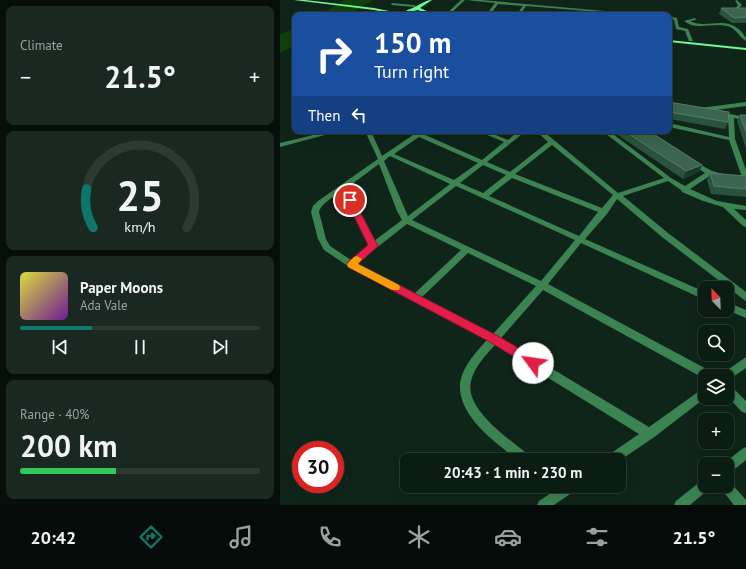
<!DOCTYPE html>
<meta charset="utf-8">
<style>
body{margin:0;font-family:"PT Sans",sans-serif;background:#192921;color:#f1f3f6;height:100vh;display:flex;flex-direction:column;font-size:15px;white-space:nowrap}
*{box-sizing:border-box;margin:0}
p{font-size:13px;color:#9aa1a0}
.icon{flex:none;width:22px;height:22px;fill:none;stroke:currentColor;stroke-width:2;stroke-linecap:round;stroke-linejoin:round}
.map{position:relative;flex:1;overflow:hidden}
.panel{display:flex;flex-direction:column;gap:6px;padding:6px;background:#060f0a;width:280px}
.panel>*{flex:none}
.top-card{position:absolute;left:12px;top:12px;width:380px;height:122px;border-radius:8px;box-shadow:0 4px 16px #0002,0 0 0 1px #2b3a33;background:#1a4fa0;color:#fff;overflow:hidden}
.needle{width:26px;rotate:337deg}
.controls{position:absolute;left:418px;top:281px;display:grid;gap:8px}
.controls a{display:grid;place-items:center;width:36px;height:36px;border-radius:8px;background:#0b1c13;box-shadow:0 4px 16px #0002,0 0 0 1px #2b3a33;font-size:20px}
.speed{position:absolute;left:12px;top:441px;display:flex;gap:8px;font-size:20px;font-weight:700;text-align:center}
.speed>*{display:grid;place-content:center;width:52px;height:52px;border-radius:50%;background:#0b1c13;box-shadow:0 4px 16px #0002,0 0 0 1px #2b3a33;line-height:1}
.speed .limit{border:6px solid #d22;background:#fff;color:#111}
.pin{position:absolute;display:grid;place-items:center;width:34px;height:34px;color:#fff;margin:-17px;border:2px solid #fff;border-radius:50%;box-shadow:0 1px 4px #0007}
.me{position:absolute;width:44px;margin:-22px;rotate:301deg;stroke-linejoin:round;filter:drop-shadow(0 0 3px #0008)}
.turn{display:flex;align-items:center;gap:14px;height:84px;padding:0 16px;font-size:18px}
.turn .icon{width:52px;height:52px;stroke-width:2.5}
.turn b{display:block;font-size:28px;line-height:34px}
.then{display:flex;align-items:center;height:38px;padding:0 16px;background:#0003;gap:8px;font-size:15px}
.big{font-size:30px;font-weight:800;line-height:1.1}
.panel .card{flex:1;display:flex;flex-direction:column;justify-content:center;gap:6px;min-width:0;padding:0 14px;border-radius:8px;background:#192921}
.panel .dial{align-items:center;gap:0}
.dial svg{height:104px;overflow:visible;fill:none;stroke:#2b3a33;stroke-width:7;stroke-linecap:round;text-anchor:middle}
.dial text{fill:#f1f3f6;stroke:none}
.song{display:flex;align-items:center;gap:12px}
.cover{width:48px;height:48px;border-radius:6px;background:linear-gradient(135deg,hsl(60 70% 55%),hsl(280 70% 35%))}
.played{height:4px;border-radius:2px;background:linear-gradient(90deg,#0f766e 30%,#2b3a33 30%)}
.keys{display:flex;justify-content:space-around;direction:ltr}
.heat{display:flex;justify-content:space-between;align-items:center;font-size:22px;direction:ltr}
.charge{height:6px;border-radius:3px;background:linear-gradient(90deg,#34c759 40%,#2b3a33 0)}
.trip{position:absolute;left:120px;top:453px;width:226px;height:40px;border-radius:8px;background:#0b1c13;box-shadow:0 4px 16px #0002,0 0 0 1px #2b3a33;font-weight:800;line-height:40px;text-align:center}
.tabs{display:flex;height:64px;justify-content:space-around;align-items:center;background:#040b08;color:#9aa1a0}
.tabs .icon{width:28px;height:28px}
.tabs .selected{color:#0f766e}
.tabs b{font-size:18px;color:#f1f3f6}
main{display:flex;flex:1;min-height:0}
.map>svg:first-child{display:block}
</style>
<main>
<section class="panel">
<div class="card"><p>Climate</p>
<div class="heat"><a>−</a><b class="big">21.5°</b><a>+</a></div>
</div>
<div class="card dial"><svg viewBox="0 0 100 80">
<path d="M14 69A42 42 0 1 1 86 69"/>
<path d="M14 69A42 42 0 0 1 9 39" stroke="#0f766e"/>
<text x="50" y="56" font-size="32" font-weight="700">25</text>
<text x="50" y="72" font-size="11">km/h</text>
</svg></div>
<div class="card">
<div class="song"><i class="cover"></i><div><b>Paper Moons</b><p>Ada Vale</p></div></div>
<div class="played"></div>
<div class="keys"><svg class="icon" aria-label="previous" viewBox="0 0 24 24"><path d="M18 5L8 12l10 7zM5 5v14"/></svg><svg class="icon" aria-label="pause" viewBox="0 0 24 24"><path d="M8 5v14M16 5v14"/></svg><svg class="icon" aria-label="next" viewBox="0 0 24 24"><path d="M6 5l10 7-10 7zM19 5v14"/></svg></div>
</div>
<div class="card"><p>Range · 40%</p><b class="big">200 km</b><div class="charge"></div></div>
</section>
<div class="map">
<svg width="466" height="505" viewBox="0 0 466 505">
<rect width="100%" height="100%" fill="#0f2519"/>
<path fill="#11420b" d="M64 0H93L68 15H40Z
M15 28V45L0 53V35Z"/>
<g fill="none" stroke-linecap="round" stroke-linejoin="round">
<path fill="#3c8352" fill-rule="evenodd" d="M181 0H185L169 15H165Z
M186 0H201L371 15H355L246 6 240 15H236L243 6 218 4 210 15H206L215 3Z
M457 0 462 5 456 11H454L458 5 455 1Z
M112 3 134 5 136 6 134 7 111 5Z
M389 16 397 18 399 27 408 29 413 41H409L405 31 396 29 394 20 389 18Z
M415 18 416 20 410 21C424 29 443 17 457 28 461 30 463 34 466 38V41C459 37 456 28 447 26 432 22 417 31 404 21Z
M466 102V106L420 112 417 110 420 108Z
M439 112 466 117V121L454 118 455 139 466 170V179L462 177 449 140 389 127V123L449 137 448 117 437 115V113Z
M50 131H60L0 147V143Z
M85 131H91L102 156 136 133 144 131 145 132 143 134 202 160 224 142 198 131H206L228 140 239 131H246L207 162 230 172 268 142 256 131H263L338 193 384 178 322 131H329L391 178 405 186 425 173 410 163V161H414L432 171 443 174V176L431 175 410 189 437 201 466 206V210L454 209 466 220V227L463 226 443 207 423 201 402 192 401 190 388 181 343 196 388 233 466 292V301L463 299 382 237 337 199 327 214 305 239 425 292V300L301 243 268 284 434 373 435 376H425V379L263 290 221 338 369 427 425 387V398L373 438 339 461V460H325L327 456 359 434 215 345C205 356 195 366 191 381 184 410 231 440 250 456L252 460C248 460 240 461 237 460 233 458 228 453 225 450 206 435 180 413 180 387 180 369 196 352 207 340L68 266 44 250 38 239 31 212 33 206 38 201 98 159ZM139 137 198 163 174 180 114 154ZM272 145 333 195 322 208 235 174ZM110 156 170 184 128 216 104 161ZM99 164 117 211 122 220 94 241 68 187ZM203 165 226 175 203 193 180 183ZM232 178 318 212 299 236 209 196ZM176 186 295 240 261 281 132 220ZM62 191 89 245 71 260 50 246 46 239 39 212C41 203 55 196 62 191ZM127 224 181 250 135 293 77 263ZM188 253 256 286 213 334 142 297Z
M447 302 466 310V318L447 310Z
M466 357V368L447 381V376H442L443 373Z
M447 384 451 386 466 401V413L462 412 447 396Z
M466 447V460L451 472 447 474V464H443L462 449Z
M425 479V486H431L429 489 410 505H394L396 501 421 481Z
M447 480 450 482 466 500V505H454L442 490 440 486H447Z
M272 486H298L296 490 274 505H257L259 501 274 491Z"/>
<path fill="#6ffb98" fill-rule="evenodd" d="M14 0H25L94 8 124 14 127 10C136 8 144 0 152 0L140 8 149 12 167 15H144L145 13 138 10 129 12 127 15H119L94 10Z
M389 40 466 48V50L389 42Z"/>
</g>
<path fill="#29533d" d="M441 8H466V23H452L439 14Z
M389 102 448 122 445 129 389 119Z
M460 115H466V149L457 121Z
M332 131H369L422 165 419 172 403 179Z
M430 173 466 176V197L431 194 427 180Z"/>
<path fill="#173927" d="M422 165 419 172 403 179 406 171Z"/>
<path fill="#3b654f" stroke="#547d66" d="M441 8H466V17L454 18Z
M389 102 449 112 448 122 389 112Z
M460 115H466V132Z
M344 131H369L422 165 406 171Z
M430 173 466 176V189L434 186Z"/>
<path fill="#e11d48" stroke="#92132f" d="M70 197 74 200 98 246 78 264 218 336 257 359 259 363 257 366 253 368 249 366 210 342 68 267 67 264 68 262 88 245 66 200Z"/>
<path fill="#f59e0b" d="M77 256 82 259 78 264 119 285 120 287 119 290H112L68 267 67 264 74 257Z"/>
</svg>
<div class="controls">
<a><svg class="needle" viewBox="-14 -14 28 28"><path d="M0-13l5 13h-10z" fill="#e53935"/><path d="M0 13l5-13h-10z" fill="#9aa1a0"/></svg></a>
<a><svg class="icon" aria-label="search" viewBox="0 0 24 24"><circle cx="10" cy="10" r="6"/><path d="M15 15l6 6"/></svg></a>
<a><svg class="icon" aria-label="layers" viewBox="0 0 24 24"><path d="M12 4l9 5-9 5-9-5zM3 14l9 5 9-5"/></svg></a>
<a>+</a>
<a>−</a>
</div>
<div class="speed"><div class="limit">30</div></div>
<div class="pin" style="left:70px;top:200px;background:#d93025"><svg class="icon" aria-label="arrive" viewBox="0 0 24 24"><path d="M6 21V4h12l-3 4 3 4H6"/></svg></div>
<svg class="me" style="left:253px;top:363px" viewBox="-20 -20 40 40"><circle r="19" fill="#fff"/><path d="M0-13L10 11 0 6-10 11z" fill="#e11d48"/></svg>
<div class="trip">20:43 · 1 min · 230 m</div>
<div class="top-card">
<div class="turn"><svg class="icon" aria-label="right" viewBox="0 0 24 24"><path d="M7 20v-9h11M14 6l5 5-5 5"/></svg><div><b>150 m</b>Turn right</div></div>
<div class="then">Then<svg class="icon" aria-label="left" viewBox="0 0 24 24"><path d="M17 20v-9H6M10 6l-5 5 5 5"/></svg></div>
</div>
</div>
</main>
<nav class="tabs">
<b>20:42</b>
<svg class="icon selected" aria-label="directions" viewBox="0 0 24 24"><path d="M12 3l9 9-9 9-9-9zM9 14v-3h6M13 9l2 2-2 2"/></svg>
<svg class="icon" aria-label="music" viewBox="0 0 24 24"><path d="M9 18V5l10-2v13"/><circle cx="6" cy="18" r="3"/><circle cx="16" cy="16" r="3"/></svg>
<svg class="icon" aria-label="phone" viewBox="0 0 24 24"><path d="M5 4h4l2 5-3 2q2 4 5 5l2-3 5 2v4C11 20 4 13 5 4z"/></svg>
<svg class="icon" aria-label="climate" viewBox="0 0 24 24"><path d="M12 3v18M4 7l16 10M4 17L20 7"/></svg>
<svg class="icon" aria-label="car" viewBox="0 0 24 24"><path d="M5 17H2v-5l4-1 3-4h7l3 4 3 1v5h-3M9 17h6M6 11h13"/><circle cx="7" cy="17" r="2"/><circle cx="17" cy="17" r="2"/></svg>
<svg class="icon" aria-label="filters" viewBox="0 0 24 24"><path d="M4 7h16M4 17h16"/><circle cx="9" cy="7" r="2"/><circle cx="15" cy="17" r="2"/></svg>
<b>21.5°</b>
</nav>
